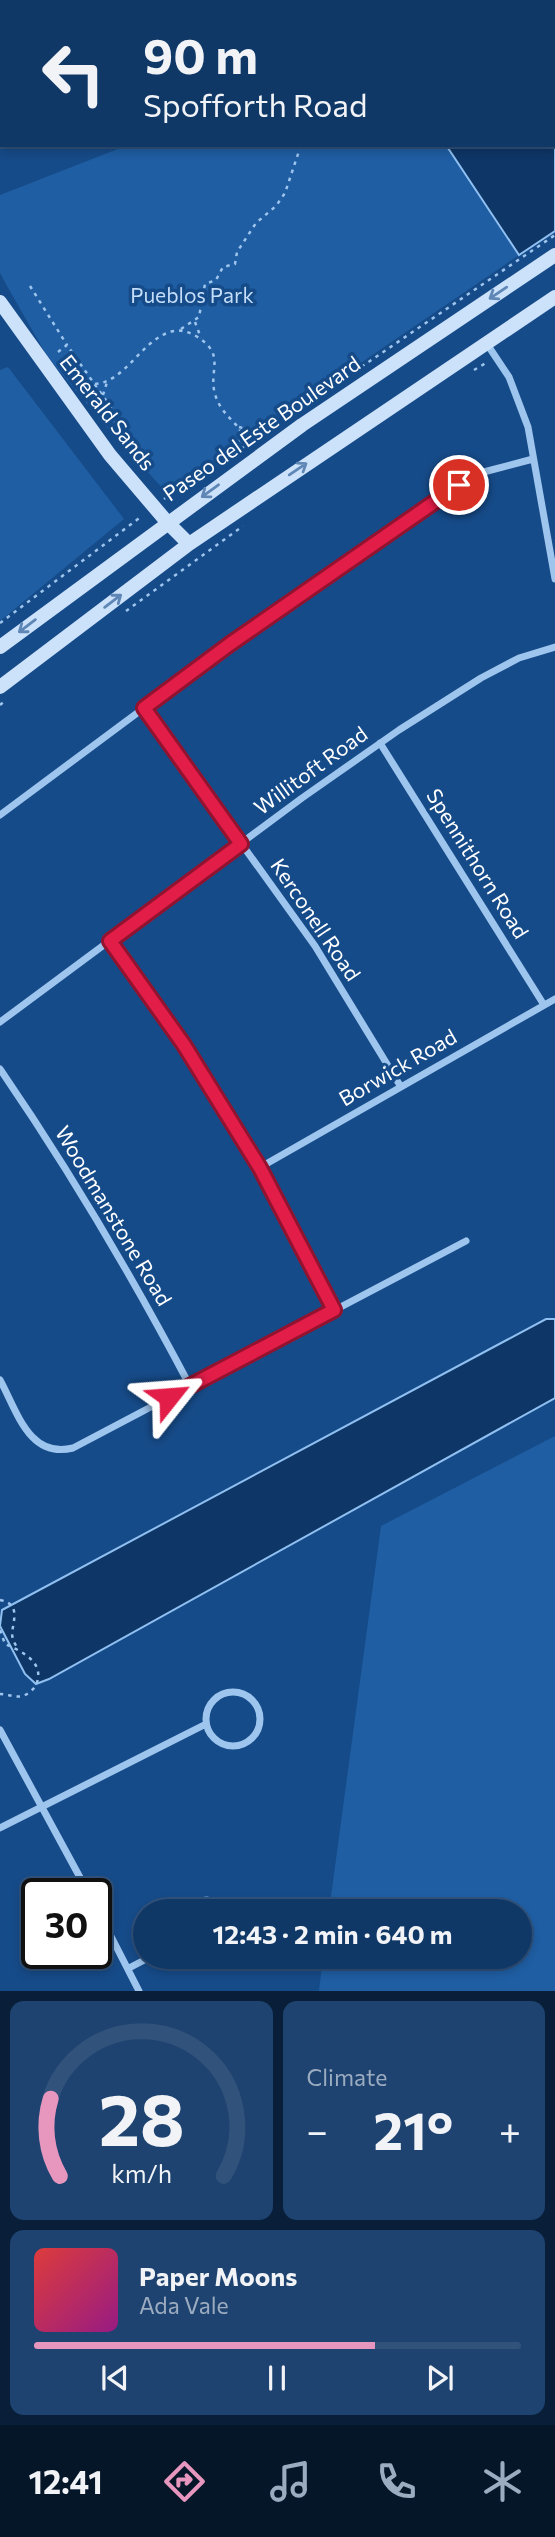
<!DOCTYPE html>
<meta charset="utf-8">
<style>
body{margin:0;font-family:Commissioner,sans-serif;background:#1e4370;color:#f1f3f6;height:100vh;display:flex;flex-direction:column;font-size:26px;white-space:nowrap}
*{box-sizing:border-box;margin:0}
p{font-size:23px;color:#9cacc0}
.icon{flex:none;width:38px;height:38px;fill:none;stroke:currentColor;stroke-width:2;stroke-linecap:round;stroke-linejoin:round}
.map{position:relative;height:1991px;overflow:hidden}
.side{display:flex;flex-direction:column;gap:10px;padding:10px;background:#091f39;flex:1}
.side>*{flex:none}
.top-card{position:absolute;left:0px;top:0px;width:556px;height:147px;box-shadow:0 4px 10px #0003,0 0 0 2px #30527b;background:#103867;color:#f1f3f6;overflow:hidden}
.speed{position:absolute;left:21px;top:1878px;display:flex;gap:14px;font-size:35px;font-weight:700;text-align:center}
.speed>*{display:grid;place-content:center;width:91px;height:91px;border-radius:50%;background:#103867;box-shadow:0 4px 10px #0003,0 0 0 2px #30527b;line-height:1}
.speed .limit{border:4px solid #111;border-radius:10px;background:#fff;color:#111}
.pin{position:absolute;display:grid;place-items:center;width:60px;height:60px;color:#fff;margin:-30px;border:4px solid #fff;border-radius:50%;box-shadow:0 2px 7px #0007}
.me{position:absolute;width:77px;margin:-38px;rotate:62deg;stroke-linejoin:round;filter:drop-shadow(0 0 5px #0008)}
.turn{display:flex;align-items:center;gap:24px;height:147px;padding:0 28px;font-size:32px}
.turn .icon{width:91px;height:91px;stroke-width:2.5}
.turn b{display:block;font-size:49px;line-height:60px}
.big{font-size:52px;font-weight:700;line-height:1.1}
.side .tile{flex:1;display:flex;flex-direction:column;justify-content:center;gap:10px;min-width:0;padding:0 24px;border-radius:14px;background:#1e4370}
.side .dial{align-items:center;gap:0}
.dial svg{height:182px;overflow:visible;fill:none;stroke:#30527b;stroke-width:7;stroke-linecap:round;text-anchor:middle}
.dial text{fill:#f1f3f6;stroke:none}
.song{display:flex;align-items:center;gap:21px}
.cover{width:84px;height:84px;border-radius:10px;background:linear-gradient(135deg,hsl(0 70% 55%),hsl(310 70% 35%))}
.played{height:7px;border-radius:4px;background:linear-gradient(90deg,#e797bd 70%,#30527b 70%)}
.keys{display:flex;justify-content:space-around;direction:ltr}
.heat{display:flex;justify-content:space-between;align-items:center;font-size:38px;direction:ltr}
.side .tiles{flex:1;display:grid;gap:10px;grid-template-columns:1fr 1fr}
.tile:last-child{grid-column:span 2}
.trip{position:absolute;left:133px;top:1899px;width:399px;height:70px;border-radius:35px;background:#103867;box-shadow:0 4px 10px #0003,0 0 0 2px #30527b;font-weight:700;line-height:70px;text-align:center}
.tab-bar{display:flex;height:112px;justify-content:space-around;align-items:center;background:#061629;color:#9cacc0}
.tab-bar .icon{width:49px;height:49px}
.tab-bar .active{color:#e797bd}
.tab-bar b{font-size:32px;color:#f1f3f6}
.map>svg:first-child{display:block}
</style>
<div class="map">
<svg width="555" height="1991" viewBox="0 0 555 1991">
<rect width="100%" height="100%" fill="#164b89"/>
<path fill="#1f5ea3" d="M128 145H446L519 255 168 494 107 428 47 356 7 286 0 273V195Z
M8 367 124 519 0 621V370Z
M555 1436V1991H319L323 1957 520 1956V1911H329L381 1526Z"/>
<path fill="#0e3666" stroke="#90c0f1" stroke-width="2" d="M555 3V231L519 255 446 145H555Z
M546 1319H555V1398L49 1679 36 1684 25 1674 0 1626 2 1610Z"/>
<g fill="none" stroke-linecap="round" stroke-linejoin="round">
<path stroke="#9ec5ee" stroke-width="2.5" stroke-dasharray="3.5 5" stroke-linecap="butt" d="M477 2V0
M30 286 67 345
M195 322 201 338
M181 329 199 317 205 284 216 280 223 267 235 264 237 252 256 223 276 206 285 193 301 145
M58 352 67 345 112 409 116 417 115 425
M474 370 486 363
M95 384C125 382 141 341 170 332 179 329 187 331 196 336 227 355 208 370 215 394 219 409 230 418 240 429V449
M103 395 107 382
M239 427 263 433
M164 499 175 491 182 489 555 235
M126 611 243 526
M0 623 142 516
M0 705 6 700
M0 1600C20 1604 14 1618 12 1633 12 1639 15 1644 18 1649
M0 1630 5 1644C21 1651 46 1662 36 1685 33 1690 28 1694 23 1696 15 1698 7 1694 0 1694"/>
<path stroke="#9ec5ee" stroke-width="7" d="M249 2 253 0
M0 103 2 102
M487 344 509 377 528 427 555 579
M144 708 315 946 401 1087
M380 743 544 1005
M0 815 230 644 442 495 476 474 533 459
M110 941 184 1046 259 1168 334 1310
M0 1022 302 798 399 730 481 678 519 658 555 647
M0 1069C70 1171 132 1276 190 1386
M259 1168 555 999
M0 1380C17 1411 29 1459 73 1448L466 1241
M206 1719a27 27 0 1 1 54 0a27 27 0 1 1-54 0Z
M0 1730 89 1894
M0 1828 206 1724
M96 1907 139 1991
M187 1911C199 1896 216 1897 229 1911
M129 1968 152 1956"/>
<path stroke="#cce1fa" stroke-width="14" d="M0 302 110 455 167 522 189 544
M0 647 302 425 555 255
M0 687 189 544 555 297"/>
</g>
<defs><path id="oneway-shaft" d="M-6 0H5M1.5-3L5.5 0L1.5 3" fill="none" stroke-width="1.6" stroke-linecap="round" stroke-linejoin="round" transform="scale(1.75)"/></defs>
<g stroke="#5f87b6">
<use href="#oneway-shaft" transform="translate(498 293) rotate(146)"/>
<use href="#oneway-shaft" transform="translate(298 469) rotate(-34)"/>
<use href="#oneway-shaft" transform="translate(210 491) rotate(144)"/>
<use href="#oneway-shaft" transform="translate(113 601) rotate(-37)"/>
<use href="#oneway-shaft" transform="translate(27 626) rotate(143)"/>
</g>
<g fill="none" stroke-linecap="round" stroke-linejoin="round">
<g stroke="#92132f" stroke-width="18">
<path id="route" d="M169 1397 334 1310 260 1168 184 1045 110 941 241 844 144 708 230 644 459 485"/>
</g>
<use href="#route" stroke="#e11d48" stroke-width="12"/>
</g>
<g text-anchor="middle" stroke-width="7" stroke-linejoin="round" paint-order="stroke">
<g font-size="21" fill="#c4defa" stroke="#164b89">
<text x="192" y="303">Pueblos Park</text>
</g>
<g font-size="21" fill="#fff" stroke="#164b89">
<text transform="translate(107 413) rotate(52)" y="7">Emerald Sands</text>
<text transform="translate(262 429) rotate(-35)" y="7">Paseo del Este Boulevard</text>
<text transform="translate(311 771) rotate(-36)" y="7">Willitoft Road</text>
<text transform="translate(477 864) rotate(58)" y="7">Spennithorn Road</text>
<text transform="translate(315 920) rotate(56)" y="7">Kerconell Road</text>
<text transform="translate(398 1068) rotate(-30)" y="7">Borwick Road</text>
<text transform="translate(113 1216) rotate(59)" y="7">Woodmanstone Road</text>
</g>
</g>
</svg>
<div class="speed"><div class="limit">30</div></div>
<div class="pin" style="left:459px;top:485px;background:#d93025"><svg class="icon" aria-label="arrive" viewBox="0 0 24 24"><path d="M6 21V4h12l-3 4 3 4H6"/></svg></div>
<svg class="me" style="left:169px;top:1397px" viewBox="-20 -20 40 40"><path d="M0-17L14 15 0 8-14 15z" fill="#e11d48" stroke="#fff" stroke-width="4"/></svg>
<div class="trip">12:43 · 2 min · 640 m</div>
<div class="top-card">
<div class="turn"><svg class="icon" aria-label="left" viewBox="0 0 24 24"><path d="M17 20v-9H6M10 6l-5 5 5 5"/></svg><div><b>90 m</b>Spofforth Road</div></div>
</div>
</div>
<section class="side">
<div class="tiles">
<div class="tile dial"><svg viewBox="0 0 100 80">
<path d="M14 69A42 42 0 1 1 86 69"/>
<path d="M14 69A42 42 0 0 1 10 35" stroke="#e797bd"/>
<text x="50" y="56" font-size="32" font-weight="700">28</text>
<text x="50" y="72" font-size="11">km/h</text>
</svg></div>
<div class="tile"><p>Climate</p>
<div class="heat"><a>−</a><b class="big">21°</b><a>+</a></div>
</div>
<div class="tile">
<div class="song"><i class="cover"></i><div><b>Paper Moons</b><p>Ada Vale</p></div></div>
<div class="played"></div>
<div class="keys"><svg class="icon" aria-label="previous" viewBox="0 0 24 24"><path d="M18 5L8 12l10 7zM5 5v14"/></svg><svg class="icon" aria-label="pause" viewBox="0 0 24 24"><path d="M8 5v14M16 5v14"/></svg><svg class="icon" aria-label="next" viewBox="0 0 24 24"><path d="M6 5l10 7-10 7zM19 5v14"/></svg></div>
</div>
</div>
</section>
<nav class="tab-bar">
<b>12:41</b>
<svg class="icon active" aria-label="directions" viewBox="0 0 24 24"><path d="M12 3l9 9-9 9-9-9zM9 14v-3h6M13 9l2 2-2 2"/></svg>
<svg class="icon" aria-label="music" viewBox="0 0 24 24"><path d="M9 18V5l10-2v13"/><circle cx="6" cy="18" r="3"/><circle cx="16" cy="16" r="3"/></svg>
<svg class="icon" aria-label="phone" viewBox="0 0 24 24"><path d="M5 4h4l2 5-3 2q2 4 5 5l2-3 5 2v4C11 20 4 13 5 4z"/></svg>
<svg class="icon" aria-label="climate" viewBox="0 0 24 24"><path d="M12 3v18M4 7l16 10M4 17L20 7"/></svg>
</nav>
